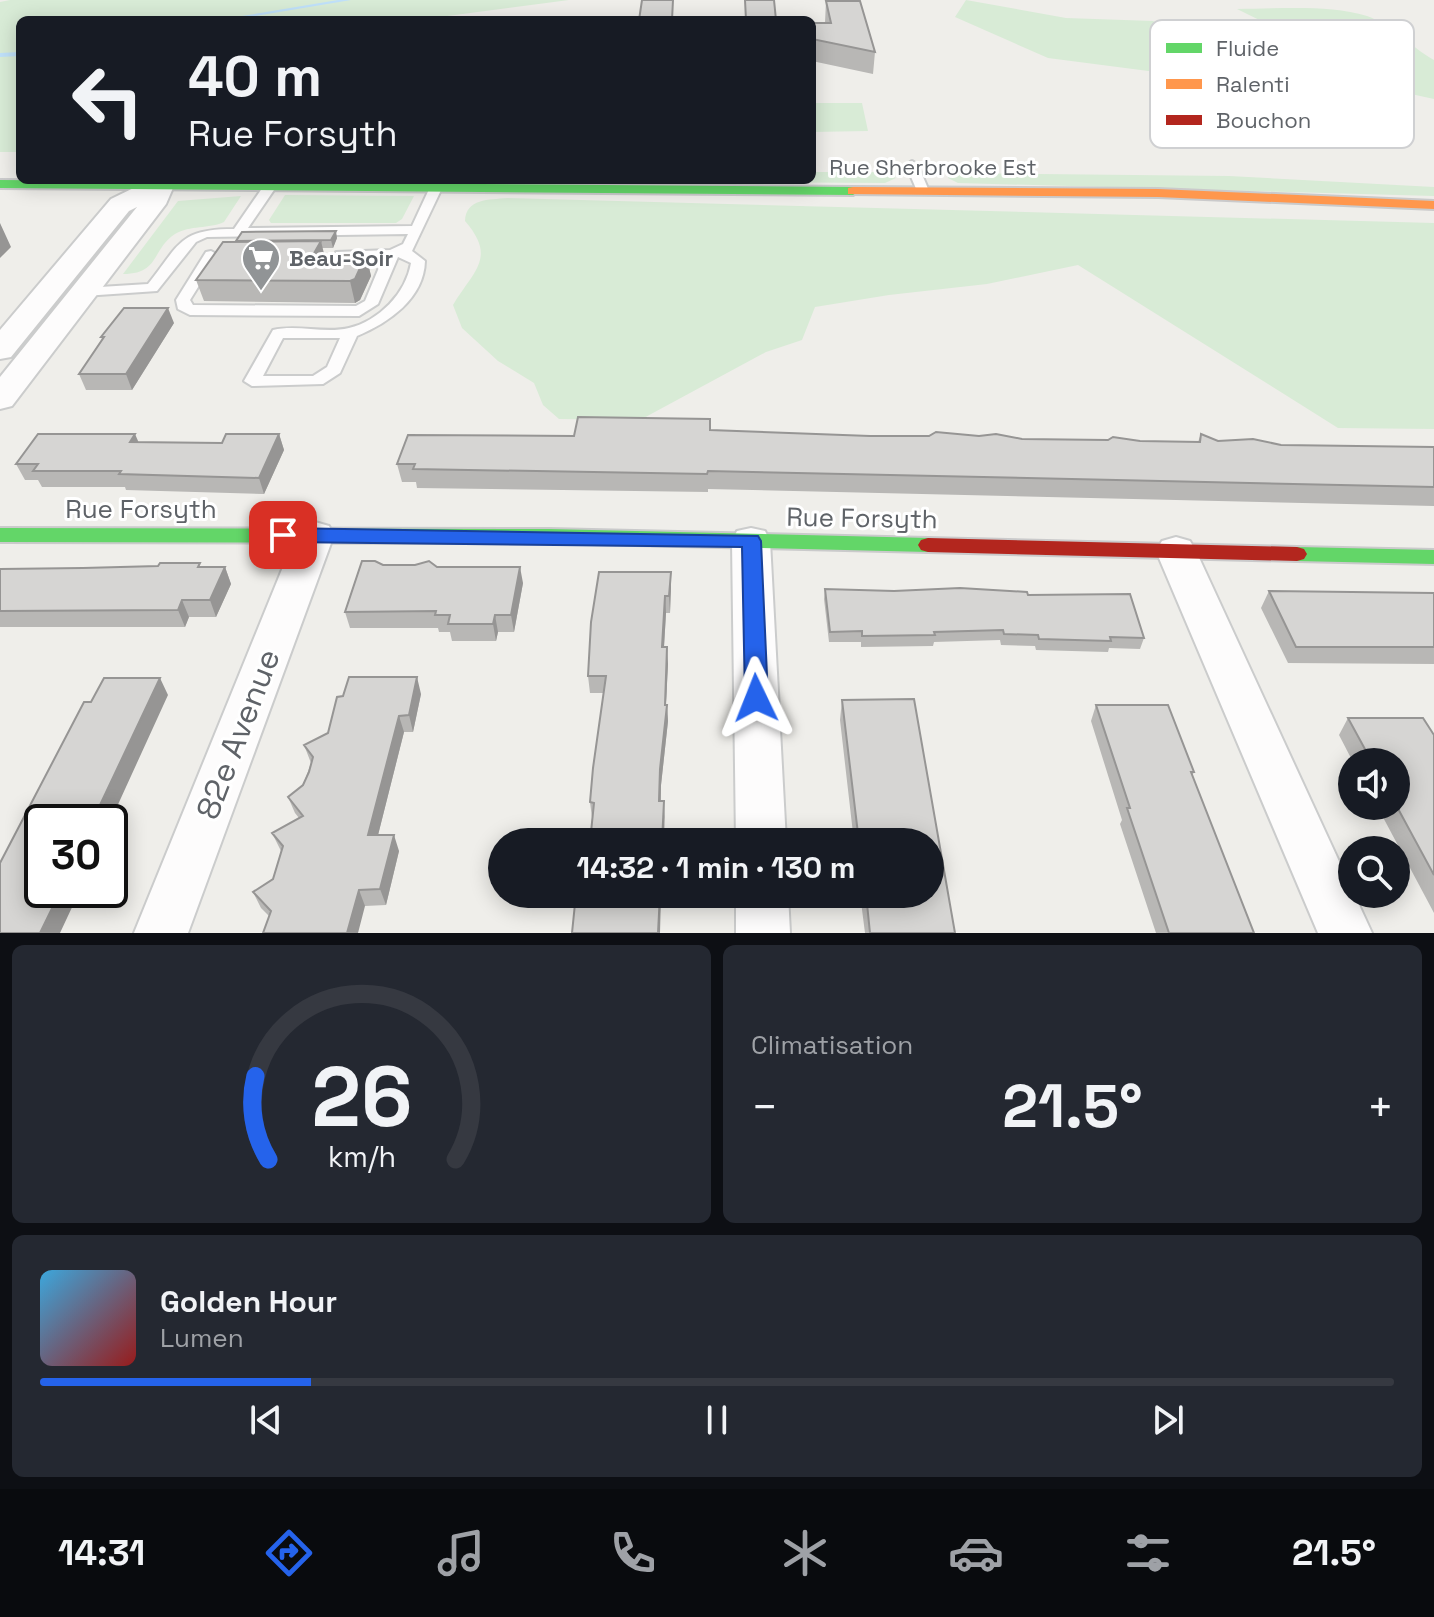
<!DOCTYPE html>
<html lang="fr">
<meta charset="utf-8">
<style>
body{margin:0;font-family:"Space Grotesk",sans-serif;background:#242831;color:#f1f3f6;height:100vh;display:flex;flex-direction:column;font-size:30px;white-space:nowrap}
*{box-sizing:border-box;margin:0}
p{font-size:26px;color:#9ea1a6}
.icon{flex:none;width:44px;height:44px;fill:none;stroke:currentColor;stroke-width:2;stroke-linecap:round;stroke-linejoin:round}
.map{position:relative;height:933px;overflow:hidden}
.sheet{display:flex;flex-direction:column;gap:12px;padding:12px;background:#0d0f14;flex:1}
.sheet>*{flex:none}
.banner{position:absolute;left:16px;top:16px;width:800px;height:168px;border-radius:12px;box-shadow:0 4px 20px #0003;background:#171b24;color:#f1f3f6;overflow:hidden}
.fabs{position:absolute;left:1338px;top:748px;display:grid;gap:16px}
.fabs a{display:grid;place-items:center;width:72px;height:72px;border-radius:50%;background:#171b24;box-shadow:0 4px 20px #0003;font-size:40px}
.speed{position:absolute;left:24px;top:804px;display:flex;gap:16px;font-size:40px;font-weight:700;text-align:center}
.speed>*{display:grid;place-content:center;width:104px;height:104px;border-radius:50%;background:#171b24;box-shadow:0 4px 20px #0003;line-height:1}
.speed .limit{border:4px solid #111;border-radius:12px;background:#fff;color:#111}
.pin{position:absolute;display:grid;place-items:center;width:68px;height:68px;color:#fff;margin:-34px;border-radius:16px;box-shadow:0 4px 12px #0006}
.me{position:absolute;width:88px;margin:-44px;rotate:358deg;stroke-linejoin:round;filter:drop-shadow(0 0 6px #0008)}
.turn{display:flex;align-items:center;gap:28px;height:168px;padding:0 40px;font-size:36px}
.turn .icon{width:104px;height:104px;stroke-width:2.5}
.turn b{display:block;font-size:56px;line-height:68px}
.big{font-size:60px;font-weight:700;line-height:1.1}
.sheet .widget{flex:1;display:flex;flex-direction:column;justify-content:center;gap:12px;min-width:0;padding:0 28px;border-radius:12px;background:#242831}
.sheet .dial{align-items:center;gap:0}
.dial svg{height:208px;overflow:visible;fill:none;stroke:#363941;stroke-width:7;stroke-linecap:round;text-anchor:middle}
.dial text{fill:#f1f3f6;stroke:none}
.song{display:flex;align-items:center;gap:24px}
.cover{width:96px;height:96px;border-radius:12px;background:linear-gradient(135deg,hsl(200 70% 55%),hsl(0 70% 35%))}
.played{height:8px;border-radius:4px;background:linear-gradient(90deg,#2563eb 20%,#363941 20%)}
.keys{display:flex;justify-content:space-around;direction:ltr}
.heat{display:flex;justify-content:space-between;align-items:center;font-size:44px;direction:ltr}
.sheet .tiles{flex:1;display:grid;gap:12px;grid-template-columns:1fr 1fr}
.widget:last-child{grid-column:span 2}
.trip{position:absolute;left:488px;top:828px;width:456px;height:80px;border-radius:40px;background:#171b24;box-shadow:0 4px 20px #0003;font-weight:700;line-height:80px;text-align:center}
.dock{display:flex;height:128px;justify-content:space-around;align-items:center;background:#090b0e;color:#9ea1a6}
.dock .icon{width:56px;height:56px}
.dock .current{color:#2563eb}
.dock b{font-size:36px;color:#f1f3f6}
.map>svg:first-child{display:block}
</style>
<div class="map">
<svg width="1434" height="933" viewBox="0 0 1434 933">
<rect width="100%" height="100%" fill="#efeeea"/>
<path fill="#d8ebd6" d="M10 0H569L417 20H20V152H0V2Z
M966 0 1066 18 1153 21 1180 35 1292 47 1310 45 1237 9C1277 9 1327 4 1367 16 1392 25 1411 47 1434 60V99L1411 94 1288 89 1048 58 955 17Z
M862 103 868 131 812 132V103Z
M812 172H887L896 178 885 183 388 180H812Z
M958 173 1229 176 1434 187V196L958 183 948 178 950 174Z
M285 195 414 196 402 219 396 223H271L269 220Z
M241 196 224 222C209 229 190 225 175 234 151 250 160 274 123 274L178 201Z
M507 198 1434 223V429L1338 428 1078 265 987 284 889 295 815 307 802 340 766 352 640 420 559 419 543 405 534 383 498 361 462 328 453 305C474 270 497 258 465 221 466 198 489 200 507 198Z"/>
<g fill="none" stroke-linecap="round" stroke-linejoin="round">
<path fill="#bfe0f9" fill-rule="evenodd" d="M338 0H351L231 20H218Z
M20 52V56L0 57V53Z"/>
<g stroke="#cbcccc" stroke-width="4">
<path id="lane" d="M912 161 918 165 929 191 928 194 917 191 906 165Z
M270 183 276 187 248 228 412 226 431 185 442 188 412 251 425 261C424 299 388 323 357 336L340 373 323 384 252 386 244 381 273 330C297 324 324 334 349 328 379 321 406 293 411 263L398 257 378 304 359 316 190 315 178 309 176 300 206 252 211 251 218 255 190 300 193 305 356 306 365 301 383 258 341 259 336 258V252L390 250 403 244 408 234 207 237 196 242 157 291 84 296 77 292 84 288 148 284C180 244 179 229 234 229L265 184ZM283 338H340L327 367 313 376H263Z"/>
</g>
<g stroke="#cbcccc" stroke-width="4">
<path id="street" d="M150 180 176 181 166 204 12 406 0 409V377L137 207 129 211 11 357 0 359V330L111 199Z
M315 522 329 526 334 535 188 933H134L296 535 301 526Z
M751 528 765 531 770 541 786 842H736L732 541 737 531Z
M1176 537 1190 541 1196 551 1372 933H1318L1156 551 1162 541Z
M736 894H788L790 933H736Z"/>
</g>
<g stroke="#cacacb" stroke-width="4">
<path id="fast" d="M0 180 853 187 859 191 853 195 0 188Z
M0 528 549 529 928 538 935 540 938 545 935 550 928 552 549 543 0 542Z
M1297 547 1434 550V564L1297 561 1290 559 1287 554 1290 549Z"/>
</g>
<g stroke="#cacacb" stroke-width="4">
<path id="slow" d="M853 187 1158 189 1434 201V209L1158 197 848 194V188Z"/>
</g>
<g stroke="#cacacb" stroke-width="4">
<path id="jam" d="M928 538 1297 547 1304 549 1307 554 1304 559 1297 561 928 552 921 550 918 545 921 540Z"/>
</g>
<use href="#lane" fill="#fdfcfc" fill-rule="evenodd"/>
<use href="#street" fill="#fdfcfc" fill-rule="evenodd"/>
<use href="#fast" fill="#63d668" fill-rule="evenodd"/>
<use href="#slow" fill="#ff974d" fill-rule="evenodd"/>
<use href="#jam" fill="#b3261e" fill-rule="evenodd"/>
</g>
<path fill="#b8b7b5" d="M826 1 875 52 873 74 812 61V39L825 23Z
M337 238 333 248H322L324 255H366L371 276 360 300 355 303 204 301 196 280 237 242Z
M174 323 132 390H86L79 374 102 339 101 337Z
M710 430 870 436H979L1022 439 1198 442 1201 434 1218 441 1281 445 1434 447V506L708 489V492L417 488 416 482H402L397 464 574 436Z
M279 434 284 450 264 494 126 490 125 487H42L38 480H25L16 464 138 442 222 443Z
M383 565 437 567 523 583 514 632H498L496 641H452L450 632H439L438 628H350L345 612Z
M225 567 231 584 216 617H189L185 627H0V569Z
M671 572 670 613H666L664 647 668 664 666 705H667L668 721 661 785V801H664L665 817 664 842H590L592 818 590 802 604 693H590L588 676Z
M825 589 1028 595 1144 638 1140 649 1109 648 1108 652 1036 650 1035 646 1001 645 1000 640 934 642 933 646 861 647V642H829L824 599Z
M1269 591 1434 593V664L1288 663 1261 608Z
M421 694 413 732H404L378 835 399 851 386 905 365 906 269 916 261 908 253 892 273 879 281 851 272 833 299 818 295 813 288 797 303 785 311 763 304 745 328 733 343 696Z
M914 699 955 933H865L860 894H930V842H854L840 720 842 700Z
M1096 705 1194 772 1192 776 1254 933H1156L1120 824 1122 820 1091 721Z
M1348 718 1434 735V913L1377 806H1396V762H1353L1339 735Z"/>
<path fill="#969594" d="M0 223 11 247 0 258Z
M336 231 337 238 333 248 331 240Z
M321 241 326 262 313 255Z
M366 255 371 276 360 300 355 303 350 281Z
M168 308 174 323 132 390 126 374Z
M135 434 142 450 130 442Z
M279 434 284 450 264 494 259 478Z
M225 567 231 584 216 617 210 600Z
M520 567 523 583 514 632 511 615Z
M671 572V588L670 613 669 596Z
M665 596 666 613 663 663 662 647Z
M182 600 189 617 185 627 178 610Z
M495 615 498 632 496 641 493 624Z
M667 647 668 664 665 721V705Z
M417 677 421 694 413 732 409 715Z
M160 678 168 695 110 822H92Z
M667 705 668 721 661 785 660 817V769Z
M399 716 404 732 374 851 368 835Z
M664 801V842H662Z
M394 835 399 851 386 905 380 889Z
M61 890H85L87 894 74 903 60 933H40Z
M359 890 365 906 358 933H347Z
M660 894H661L660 933H658Z"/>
<path fill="#d6d5d3" stroke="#969594" stroke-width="2" d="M642 0H673L672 20H639Z
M745 0H774L776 20H746Z
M826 1H860L875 52 812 39V23H831Z
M336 231 331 240 236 241 242 232Z
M321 241 313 255H366L355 279 350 281 196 280 223 242Z
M124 308H168L126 374H79L104 337H101Z
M578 417 710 419V430L870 436H929L936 432 979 436 996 434 1022 439 1108 440 1113 437 1140 441 1200 442 1201 434 1218 441 1253 439 1281 445 1434 447V487L708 471 707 474 413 469 415 464H397L408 435 574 436Z
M38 434H135L130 442 222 443 226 434H279L259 478 119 474 121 471H33L38 464H16Z
M362 561H375L383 565H415L429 561 437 567H520L511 615H495L493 624H448L450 615H435L436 611 345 612Z
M160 563H200L198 567H225L210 600H182L178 610 0 611V569L83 568 158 566Z
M599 572H671L669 596H665L662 647H667L665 705H667L660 769 659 801H664L662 842H590L594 803 590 802 593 768 606 676H588L591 622Z
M960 588 1027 592 1028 595 1130 594 1144 638 1110 637 1111 641 1039 639 1038 635 1004 634 1003 630 934 632 935 635 862 636V631L830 632 825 589 894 591Z
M1269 591 1434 593V647H1296Z
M349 677H417L409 715 399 716 368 835H394L380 889 359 890 347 933H263L271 911 253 892 273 879 283 846 272 833 303 816 288 797 303 785 309 772 313 757 304 745 328 733 337 697 343 696Z
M104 678H160L92 822H42V890H61L40 933H0V863L84 702H91Z
M914 699 955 933H870L866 894H930V842H859L842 700Z
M1096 705H1168L1194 772H1191L1254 933H1169L1127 808H1130Z
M1348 718H1423L1434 735V875L1396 805V762H1372Z
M576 894H660L658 933H572Z"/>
<path fill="#2563eb" stroke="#184099" stroke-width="2" d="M283 528 758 536 761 541 768 698 764 704 756 707 748 704 745 698 742 547 283 542 273 535Z"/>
<defs>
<g id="supermarket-pin" transform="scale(2)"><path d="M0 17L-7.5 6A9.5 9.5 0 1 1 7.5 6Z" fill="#919496" stroke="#fff"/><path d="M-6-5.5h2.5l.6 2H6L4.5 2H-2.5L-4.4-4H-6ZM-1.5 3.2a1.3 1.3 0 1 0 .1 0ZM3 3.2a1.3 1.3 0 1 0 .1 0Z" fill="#fff"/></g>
</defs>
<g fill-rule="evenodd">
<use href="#supermarket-pin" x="261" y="258"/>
</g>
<g text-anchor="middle" stroke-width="6" stroke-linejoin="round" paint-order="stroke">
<g font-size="22" fill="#5f6368" stroke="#fff">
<text x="933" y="175">Rue Sherbrooke Est</text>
</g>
<g font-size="22" font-weight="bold" fill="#5f6368" stroke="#fff" text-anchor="start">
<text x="289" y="266">Beau-Soir</text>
</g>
<g font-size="26" fill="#5f6368" stroke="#fff">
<text x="141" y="518">Rue Forsyth</text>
<text transform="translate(862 518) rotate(1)" y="9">Rue Forsyth</text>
</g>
<g font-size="32" fill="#5f6368" stroke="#fff">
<text transform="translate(238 734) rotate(-69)" y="11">82e Avenue</text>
</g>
</g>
<rect x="1150" y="20" width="264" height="128" rx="12" fill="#fff" stroke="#cfd0d2" stroke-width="2"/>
<rect x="1166" y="43" width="36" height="10" fill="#63d668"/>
<rect x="1166" y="79" width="36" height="10" fill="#ff974d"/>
<rect x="1166" y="115" width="36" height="10" fill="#b3261e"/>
<g font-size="22" fill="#5f6368">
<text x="1216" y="56">Fluide</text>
<text x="1216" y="92">Ralenti</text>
<text x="1216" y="128">Bouchon</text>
</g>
</svg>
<div class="fabs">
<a><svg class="icon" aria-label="sound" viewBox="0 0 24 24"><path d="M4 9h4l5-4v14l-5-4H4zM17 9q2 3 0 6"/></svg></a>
<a><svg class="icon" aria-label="search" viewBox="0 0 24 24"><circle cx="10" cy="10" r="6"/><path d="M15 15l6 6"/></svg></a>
</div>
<div class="speed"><div class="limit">30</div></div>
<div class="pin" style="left:283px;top:535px;background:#d93025"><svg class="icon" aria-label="arrive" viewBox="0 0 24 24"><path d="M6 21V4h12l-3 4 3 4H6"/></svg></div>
<svg class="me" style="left:756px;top:698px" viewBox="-20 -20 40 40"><path d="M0-17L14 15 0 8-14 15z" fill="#2563eb" stroke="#fff" stroke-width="4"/></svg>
<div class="trip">14:32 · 1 min · 130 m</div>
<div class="banner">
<div class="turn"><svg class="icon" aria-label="left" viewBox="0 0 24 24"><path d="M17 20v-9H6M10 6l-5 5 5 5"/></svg><div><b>40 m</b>Rue Forsyth</div></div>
</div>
</div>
<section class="sheet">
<div class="tiles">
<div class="widget dial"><svg viewBox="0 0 100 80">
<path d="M14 69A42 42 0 1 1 86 69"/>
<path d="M14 69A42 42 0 0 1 9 37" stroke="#2563eb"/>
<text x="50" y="56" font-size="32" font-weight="700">26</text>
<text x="50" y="72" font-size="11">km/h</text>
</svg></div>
<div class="widget"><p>Climatisation</p>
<div class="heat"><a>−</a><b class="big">21.5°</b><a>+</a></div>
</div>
<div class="widget">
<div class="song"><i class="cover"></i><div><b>Golden Hour</b><p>Lumen</p></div></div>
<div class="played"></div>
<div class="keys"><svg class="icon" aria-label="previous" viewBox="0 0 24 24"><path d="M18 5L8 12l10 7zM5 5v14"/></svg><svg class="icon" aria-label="pause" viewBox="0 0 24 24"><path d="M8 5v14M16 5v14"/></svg><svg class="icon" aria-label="next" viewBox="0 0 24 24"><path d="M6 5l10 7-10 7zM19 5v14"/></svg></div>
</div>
</div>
</section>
<nav class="dock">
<b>14:31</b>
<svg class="icon current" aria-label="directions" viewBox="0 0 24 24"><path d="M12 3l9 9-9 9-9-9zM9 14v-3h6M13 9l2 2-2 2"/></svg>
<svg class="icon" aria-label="music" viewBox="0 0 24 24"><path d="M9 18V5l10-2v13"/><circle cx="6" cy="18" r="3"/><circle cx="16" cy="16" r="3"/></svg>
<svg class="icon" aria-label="phone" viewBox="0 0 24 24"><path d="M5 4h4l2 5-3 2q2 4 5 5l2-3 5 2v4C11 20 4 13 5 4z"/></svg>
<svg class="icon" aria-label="climate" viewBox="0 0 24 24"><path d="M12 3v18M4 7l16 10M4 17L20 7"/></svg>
<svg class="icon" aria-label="car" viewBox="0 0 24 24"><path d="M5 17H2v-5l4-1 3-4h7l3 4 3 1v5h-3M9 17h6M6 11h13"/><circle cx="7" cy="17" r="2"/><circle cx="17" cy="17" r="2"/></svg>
<svg class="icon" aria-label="filters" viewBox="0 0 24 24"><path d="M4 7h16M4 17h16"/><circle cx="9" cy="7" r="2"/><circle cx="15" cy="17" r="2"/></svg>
<b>21.5°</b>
</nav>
